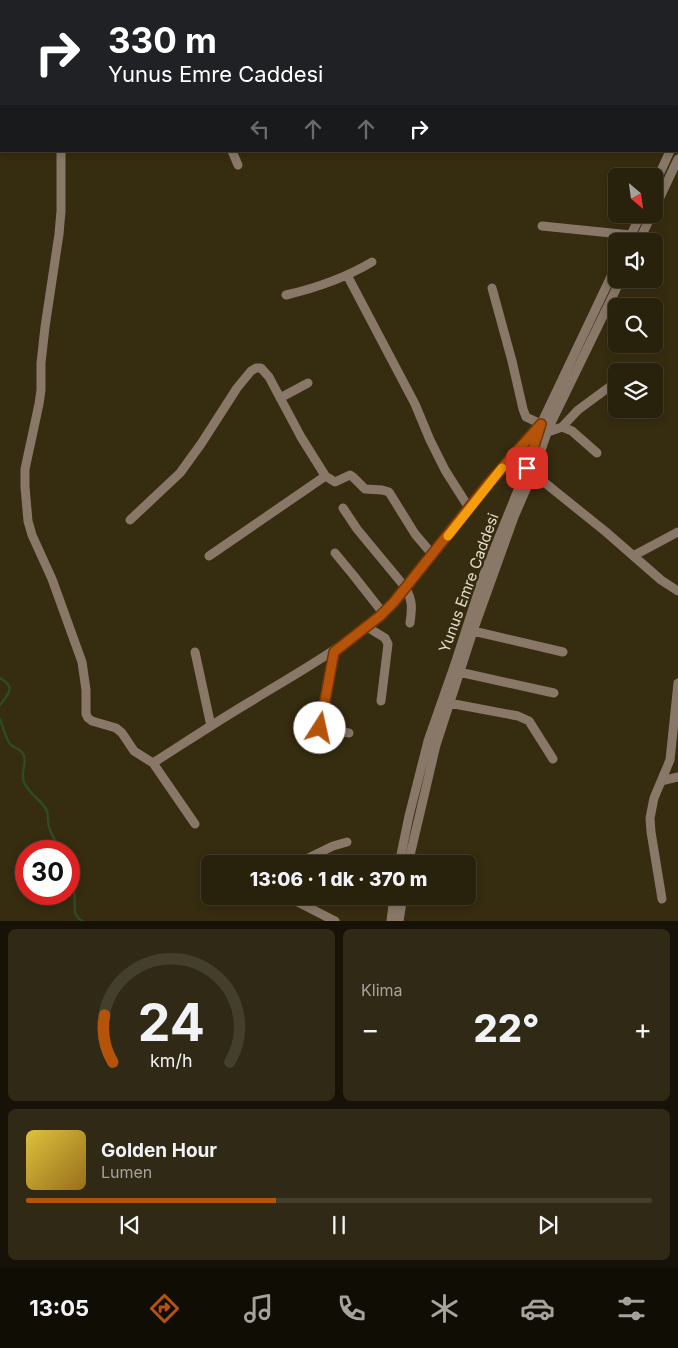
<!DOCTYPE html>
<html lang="tr">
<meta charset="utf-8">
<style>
body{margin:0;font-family:Inter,sans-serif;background:#302915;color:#f1f3f6;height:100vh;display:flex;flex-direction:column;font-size:19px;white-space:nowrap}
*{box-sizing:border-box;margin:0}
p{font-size:16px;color:#a5a39d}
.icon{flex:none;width:28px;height:28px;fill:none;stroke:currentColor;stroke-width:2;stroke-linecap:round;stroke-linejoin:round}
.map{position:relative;height:921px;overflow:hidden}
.sheet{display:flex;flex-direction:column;gap:8px;padding:8px;background:#161207;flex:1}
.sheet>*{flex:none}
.guide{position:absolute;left:0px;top:0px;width:679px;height:152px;box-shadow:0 2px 8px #0003,0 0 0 1px #443e2d;background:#202124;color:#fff;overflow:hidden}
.needle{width:32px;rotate:151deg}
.tools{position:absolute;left:608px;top:168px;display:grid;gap:10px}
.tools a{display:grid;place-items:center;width:55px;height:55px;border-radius:8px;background:#28210c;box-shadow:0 2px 8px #0003,0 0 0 1px #443e2d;font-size:25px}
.speed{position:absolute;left:15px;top:840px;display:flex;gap:10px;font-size:25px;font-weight:700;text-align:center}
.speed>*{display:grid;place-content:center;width:65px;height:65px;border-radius:50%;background:#28210c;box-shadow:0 2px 8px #0003,0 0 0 1px #443e2d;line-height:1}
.speed .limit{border:8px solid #d22;background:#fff;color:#111}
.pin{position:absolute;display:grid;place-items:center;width:42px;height:42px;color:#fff;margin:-21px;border-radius:10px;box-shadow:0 2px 8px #0006}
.me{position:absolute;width:55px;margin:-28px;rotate:10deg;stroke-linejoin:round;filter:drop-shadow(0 0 4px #0008)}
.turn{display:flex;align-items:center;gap:18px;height:105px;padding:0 25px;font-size:22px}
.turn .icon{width:65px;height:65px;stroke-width:2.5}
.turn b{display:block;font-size:35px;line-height:42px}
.lanes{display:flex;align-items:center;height:48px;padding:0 25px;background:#0003;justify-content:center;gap:25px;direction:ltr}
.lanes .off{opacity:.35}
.big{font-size:38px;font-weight:800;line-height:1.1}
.sheet .card{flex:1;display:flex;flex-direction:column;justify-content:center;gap:8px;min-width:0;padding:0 18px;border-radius:8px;background:#302915}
.sheet .dial{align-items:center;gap:0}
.dial svg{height:130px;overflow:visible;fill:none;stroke:#443e2d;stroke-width:7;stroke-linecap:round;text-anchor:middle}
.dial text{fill:#f1f3f6;stroke:none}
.song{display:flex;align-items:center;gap:15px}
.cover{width:60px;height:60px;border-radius:8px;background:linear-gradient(135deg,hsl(50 70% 55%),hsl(40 70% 35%))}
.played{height:5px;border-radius:2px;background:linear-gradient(90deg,#b45309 40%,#443e2d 40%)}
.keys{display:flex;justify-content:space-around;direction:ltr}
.heat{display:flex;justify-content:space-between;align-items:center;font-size:28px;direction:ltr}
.sheet .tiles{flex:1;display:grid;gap:8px;grid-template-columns:1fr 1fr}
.card:last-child{grid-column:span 2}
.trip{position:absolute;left:201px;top:855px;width:275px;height:50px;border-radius:8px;background:#28210c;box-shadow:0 2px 8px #0003,0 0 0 1px #443e2d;font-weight:800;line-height:50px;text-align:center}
.menu{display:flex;height:80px;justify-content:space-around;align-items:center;background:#100d05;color:#a5a39d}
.menu .icon{width:35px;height:35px}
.menu .selected{color:#b45309}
.menu b{font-size:22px;color:#f1f3f6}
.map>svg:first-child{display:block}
</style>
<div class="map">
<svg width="678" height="921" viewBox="0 0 678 921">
<rect width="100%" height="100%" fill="#362c10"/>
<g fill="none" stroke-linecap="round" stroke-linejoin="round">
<path stroke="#2f4b25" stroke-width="2.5" d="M0 678C16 687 9 693 0 705
M0 719C3 726 5 737 10 744 14 749 22 748 24 756 27 765 20 773 24 782 28 793 40 799 46 809 49 814 47 821 49 827 52 836 57 844 62 851
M69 864 73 876 74 884 75 913 79 919 83 921"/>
<path stroke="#897868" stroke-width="9" d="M43 0V1
M256 0 273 1 283 0
M459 0V1
M230 1 231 0
M678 136V135
M61 151V211L59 234 45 327 41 363V390L39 404 25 469V487L28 521 32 535 52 579 82 662 86 690V714L88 718 92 721 116 728 122 733 134 751 153 763 195 824
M232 151 238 165
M654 186 670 151
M654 210 678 159
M542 226 631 235
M628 241 641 214
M639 241 652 214
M347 275 415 404 430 440 445 470 469 508
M286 295C316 288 345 278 372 262
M280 398 308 383
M562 427 572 431 597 453
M548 432 562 427 578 410 616 382
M529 470 606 532 661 580 678 591
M343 508 357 529 405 587C413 601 412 608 410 623
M130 520 180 473 201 444 237 388 251 371 256 368H261L269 377 301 437 326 477
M335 553 354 576 383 613
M209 556 324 477H327L335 482 350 475 353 477 365 489 382 490 389 492 415 534 432 554
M633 556 678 532
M367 627 385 638 388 644 381 701
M473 631 563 652
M195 652 211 726
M334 652 320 728 349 733
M459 672 554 693
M449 703 518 716 529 721 553 759
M153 763C186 742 219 720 253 700 302 670 353 643 393 602L488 484 541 424 526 417 523 409 512 361 492 288
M661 781 678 777
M296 864 333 846 347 842
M399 864 409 816 428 741 456 661 484 574 527 468 541 424 616 266
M408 864 436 745 473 631 514 517 533 473 549 427 621 279
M245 896H250
M286 896 335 921
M662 899 651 832 650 818 654 798 670 760 678 683
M391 921 394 896
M399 921 403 896"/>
</g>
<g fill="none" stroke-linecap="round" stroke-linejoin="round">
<g stroke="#753606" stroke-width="12">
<path id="route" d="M320 728 334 652 380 616 394 602 488 484 541 424 527 468"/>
</g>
<use href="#route" stroke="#b45309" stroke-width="9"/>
<path stroke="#f59e0b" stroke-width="9" d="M448 536 502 468"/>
</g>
<g text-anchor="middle" stroke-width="5" stroke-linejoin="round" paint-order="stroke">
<g font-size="15" fill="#e4ddcd" stroke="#362c10">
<text transform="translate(469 583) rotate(-70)" y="5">Yunus Emre Caddesi</text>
</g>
</g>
</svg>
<div class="tools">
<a><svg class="needle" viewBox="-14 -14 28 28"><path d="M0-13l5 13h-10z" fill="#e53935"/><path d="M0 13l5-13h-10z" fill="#a5a39d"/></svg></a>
<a><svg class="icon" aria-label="sound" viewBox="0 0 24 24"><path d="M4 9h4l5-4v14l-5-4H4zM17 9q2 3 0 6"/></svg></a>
<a><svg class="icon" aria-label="search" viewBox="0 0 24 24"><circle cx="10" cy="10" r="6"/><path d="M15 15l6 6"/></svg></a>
<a><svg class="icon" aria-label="layers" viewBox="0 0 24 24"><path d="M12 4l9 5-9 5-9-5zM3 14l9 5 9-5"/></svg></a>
</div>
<div class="speed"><div class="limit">30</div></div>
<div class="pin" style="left:527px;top:468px;background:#d93025"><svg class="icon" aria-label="arrive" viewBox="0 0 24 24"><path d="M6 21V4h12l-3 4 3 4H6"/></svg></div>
<svg class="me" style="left:320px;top:728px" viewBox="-20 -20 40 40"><circle r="19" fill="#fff"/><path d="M0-13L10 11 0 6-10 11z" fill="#b45309"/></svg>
<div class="trip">13:06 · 1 dk · 370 m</div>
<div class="guide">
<div class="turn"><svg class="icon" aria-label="right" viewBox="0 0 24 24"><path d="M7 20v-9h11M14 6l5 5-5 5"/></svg><div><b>330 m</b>Yunus Emre Caddesi</div></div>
<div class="lanes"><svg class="icon off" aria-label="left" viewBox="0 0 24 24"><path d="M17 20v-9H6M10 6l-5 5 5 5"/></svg><svg class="icon off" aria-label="ahead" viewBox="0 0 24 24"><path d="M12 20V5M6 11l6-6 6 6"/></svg><svg class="icon off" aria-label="ahead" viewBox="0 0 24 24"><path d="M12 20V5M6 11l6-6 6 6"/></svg><svg class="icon" aria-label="right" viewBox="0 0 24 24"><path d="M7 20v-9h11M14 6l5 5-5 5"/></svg></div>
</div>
</div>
<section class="sheet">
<div class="tiles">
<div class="card dial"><svg viewBox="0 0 100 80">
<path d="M14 69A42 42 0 1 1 86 69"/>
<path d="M14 69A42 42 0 0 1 9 40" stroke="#b45309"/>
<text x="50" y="56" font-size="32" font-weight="700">24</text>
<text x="50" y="72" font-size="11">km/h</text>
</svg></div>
<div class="card"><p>Klima</p>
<div class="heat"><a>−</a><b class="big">22°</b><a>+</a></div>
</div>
<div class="card">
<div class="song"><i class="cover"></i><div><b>Golden Hour</b><p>Lumen</p></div></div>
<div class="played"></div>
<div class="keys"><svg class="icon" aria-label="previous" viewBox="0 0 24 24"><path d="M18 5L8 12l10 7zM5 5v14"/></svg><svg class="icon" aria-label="pause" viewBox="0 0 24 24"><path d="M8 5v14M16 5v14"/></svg><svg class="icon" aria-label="next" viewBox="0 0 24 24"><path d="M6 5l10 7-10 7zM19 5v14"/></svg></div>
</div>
</div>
</section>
<nav class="menu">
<b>13:05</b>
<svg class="icon selected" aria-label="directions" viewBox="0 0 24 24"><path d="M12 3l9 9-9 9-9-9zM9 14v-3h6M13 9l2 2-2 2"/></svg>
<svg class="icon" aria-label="music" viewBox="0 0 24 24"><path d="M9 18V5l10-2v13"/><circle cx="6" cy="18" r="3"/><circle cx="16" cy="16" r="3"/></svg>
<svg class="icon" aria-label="phone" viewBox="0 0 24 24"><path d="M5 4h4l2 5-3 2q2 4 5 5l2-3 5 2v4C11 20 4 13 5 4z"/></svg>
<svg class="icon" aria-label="climate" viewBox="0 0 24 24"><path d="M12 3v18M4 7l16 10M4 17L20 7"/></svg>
<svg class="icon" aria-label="car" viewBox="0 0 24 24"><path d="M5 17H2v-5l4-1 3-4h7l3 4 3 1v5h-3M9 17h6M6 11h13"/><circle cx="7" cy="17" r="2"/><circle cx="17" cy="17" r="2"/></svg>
<svg class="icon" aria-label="filters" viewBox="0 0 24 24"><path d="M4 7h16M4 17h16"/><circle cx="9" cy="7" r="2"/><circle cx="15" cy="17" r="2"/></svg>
</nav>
